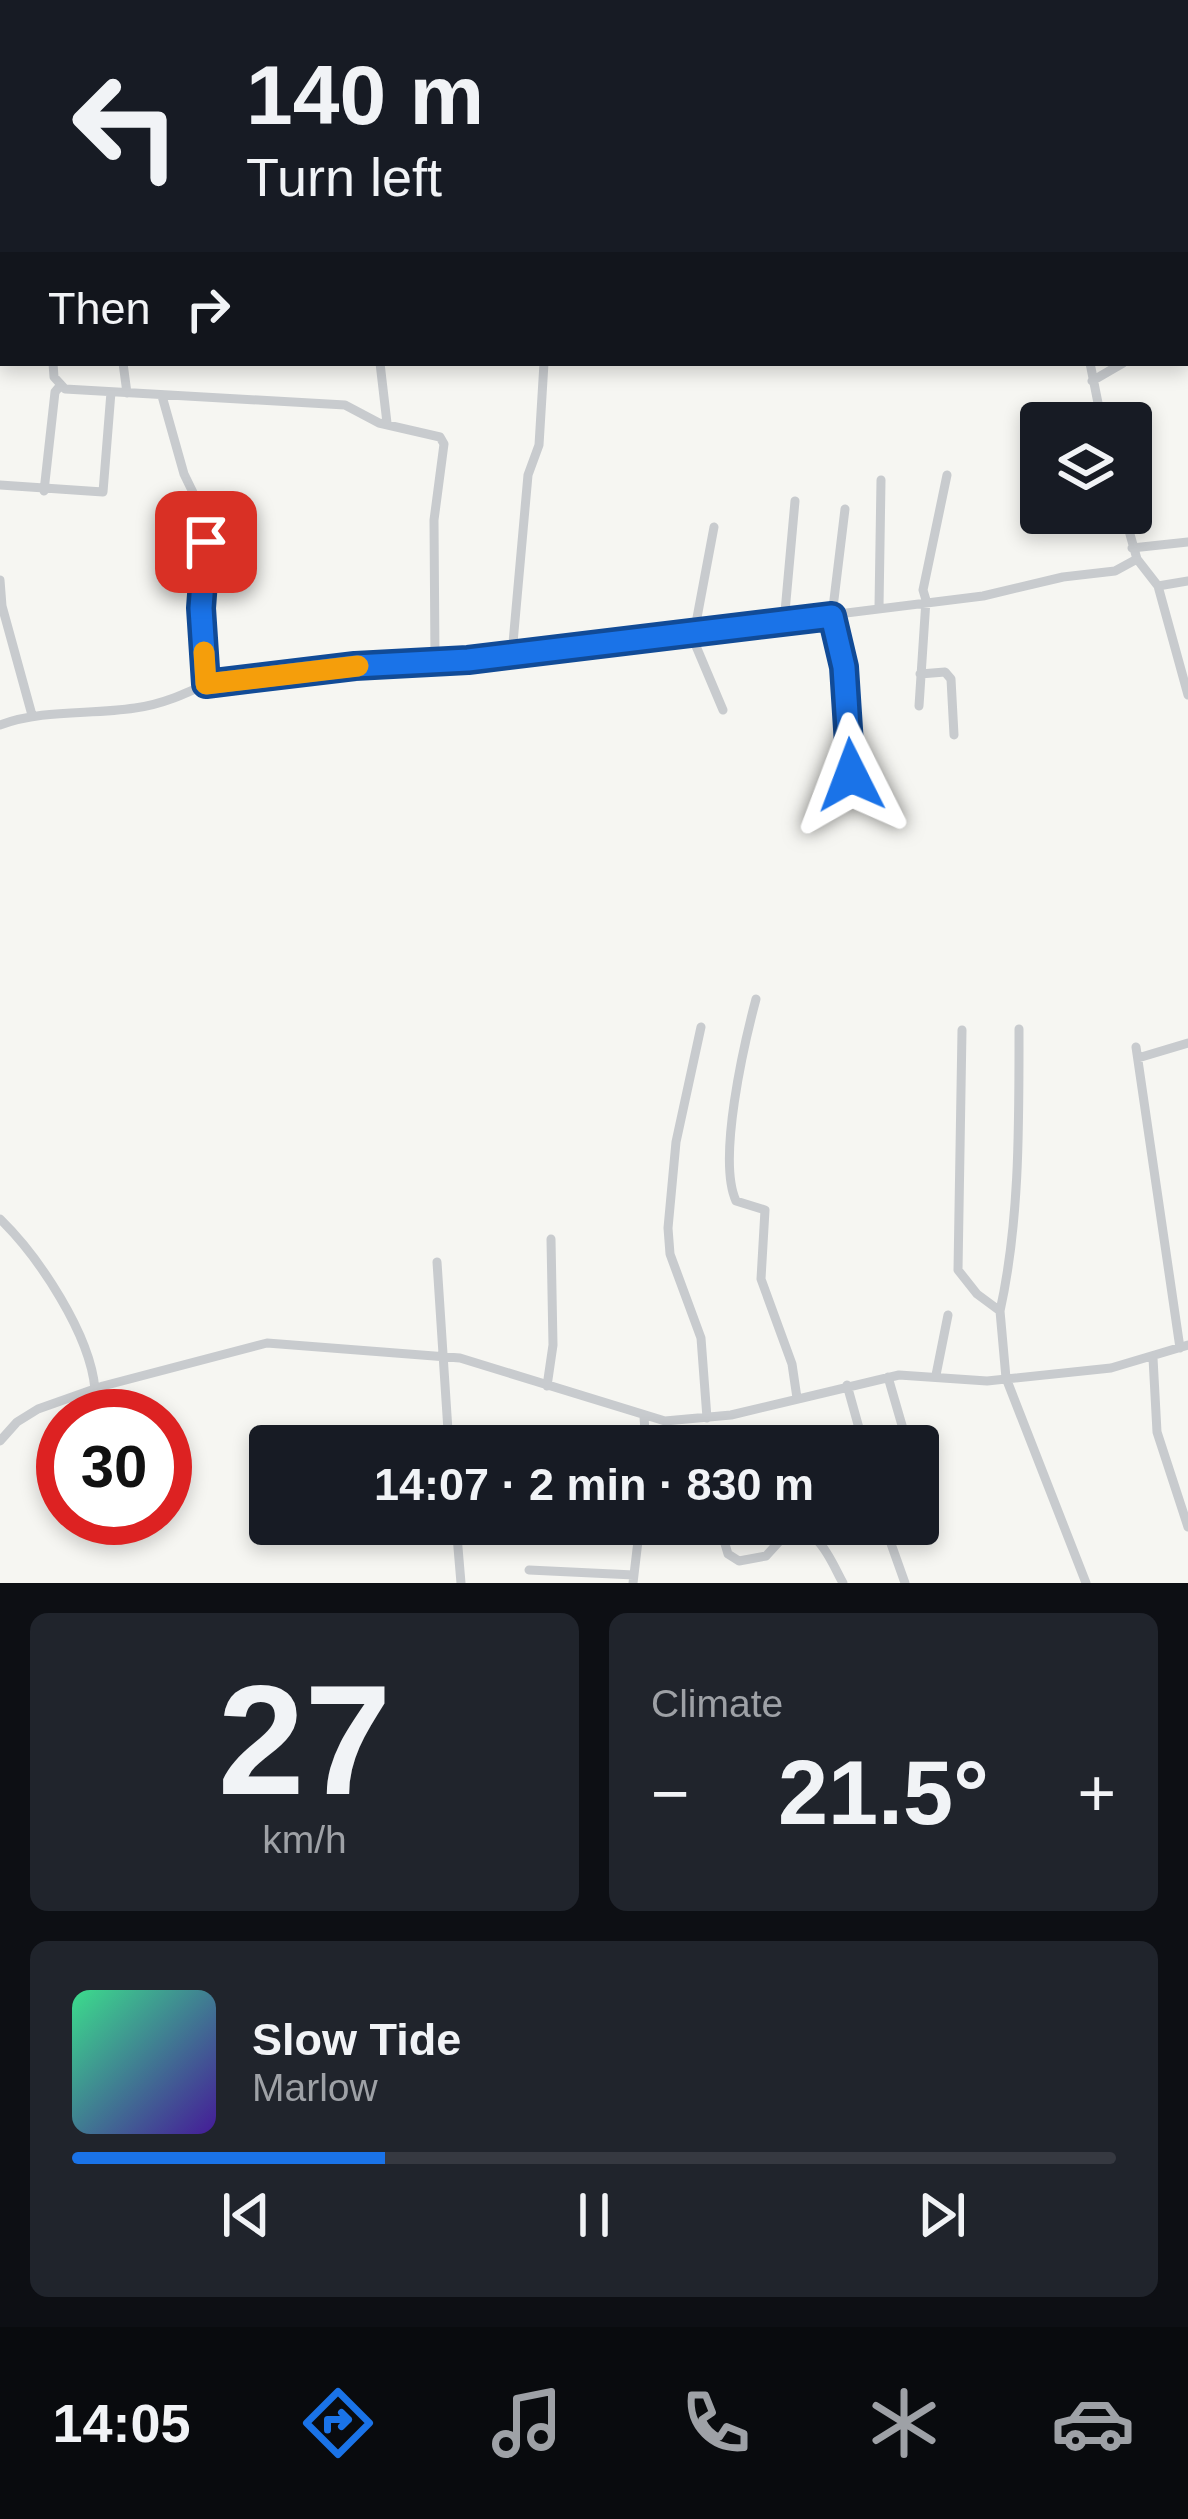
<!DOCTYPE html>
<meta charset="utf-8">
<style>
body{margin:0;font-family:Helvetica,sans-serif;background:#20242c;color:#f1f3f6;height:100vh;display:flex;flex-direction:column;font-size:45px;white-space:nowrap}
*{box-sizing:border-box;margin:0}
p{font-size:39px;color:#9ea1a6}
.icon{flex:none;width:66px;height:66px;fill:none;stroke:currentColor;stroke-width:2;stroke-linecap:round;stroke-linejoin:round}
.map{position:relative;height:1583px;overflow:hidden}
.side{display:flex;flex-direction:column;gap:30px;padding:30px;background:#0d0f14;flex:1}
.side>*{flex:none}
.hud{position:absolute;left:0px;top:0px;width:1188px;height:366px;box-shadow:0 6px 18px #0003;background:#171b24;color:#f1f3f6;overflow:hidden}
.fabs{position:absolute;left:1020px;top:402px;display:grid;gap:24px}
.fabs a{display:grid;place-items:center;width:132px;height:132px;border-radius:12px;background:#171b24;box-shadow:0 6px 18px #0003;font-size:60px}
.speed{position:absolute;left:36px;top:1389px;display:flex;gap:24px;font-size:60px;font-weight:700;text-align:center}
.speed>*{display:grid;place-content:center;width:156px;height:156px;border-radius:50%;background:#171b24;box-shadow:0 6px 18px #0003;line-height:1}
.speed .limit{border:18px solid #d22;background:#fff;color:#111}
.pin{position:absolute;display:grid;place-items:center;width:102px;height:102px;color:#fff;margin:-51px;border-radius:24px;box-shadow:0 6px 18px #0006}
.me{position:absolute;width:132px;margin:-66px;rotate:357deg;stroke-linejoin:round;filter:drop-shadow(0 0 9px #0008)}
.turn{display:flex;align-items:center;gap:42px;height:252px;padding:0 48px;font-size:54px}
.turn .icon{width:156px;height:156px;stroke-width:2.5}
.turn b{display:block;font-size:84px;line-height:102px}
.then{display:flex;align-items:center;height:114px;padding:0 48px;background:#0003;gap:24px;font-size:45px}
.big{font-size:90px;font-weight:700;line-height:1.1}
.side .tile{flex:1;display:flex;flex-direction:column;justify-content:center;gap:18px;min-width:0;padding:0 42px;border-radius:18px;background:#20242c}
.side .dial{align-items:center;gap:0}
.dial b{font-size:156px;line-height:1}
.song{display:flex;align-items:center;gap:36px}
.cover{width:144px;height:144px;border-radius:18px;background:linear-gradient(135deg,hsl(150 70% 55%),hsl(260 70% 35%))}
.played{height:12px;border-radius:6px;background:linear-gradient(90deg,#1a73e8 30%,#363941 30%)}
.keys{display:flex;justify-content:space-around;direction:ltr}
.heat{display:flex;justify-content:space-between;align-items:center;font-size:66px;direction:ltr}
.side .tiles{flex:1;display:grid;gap:30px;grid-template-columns:1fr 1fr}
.tile:last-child{grid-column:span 2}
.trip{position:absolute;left:249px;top:1425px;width:690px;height:120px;border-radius:12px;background:#171b24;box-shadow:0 6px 18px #0003;font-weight:700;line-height:120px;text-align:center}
.tab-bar{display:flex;height:192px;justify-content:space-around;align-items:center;background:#090b0e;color:#9ea1a6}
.tab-bar .icon{width:84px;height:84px}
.tab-bar .active{color:#1a73e8}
.tab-bar b{font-size:54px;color:#f1f3f6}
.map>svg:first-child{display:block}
</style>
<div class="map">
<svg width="1188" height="1583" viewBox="0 0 1188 1583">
<rect width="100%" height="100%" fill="#f6f6f2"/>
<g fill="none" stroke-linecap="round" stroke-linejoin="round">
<path stroke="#c8cbce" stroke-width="9" d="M65 0 69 3
M1185 59 1188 56
M0 210 3 204
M1185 217 1188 214
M0 287H3
M1185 321 1188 320
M53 363 54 377 65 389 345 405 379 423 440 437 444 444 434 520 435 661
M123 363 127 393
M380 363 387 423
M1090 363 1102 423
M1092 381 1123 363
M162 396 184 474 202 511 206 684
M0 485 103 492 111 392
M44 491 55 392 60 386
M845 509 832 616 845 667 851 775
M1124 513 1137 559 1158 586 1188 695
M714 527 693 639 723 710
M1132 548 1188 542
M0 580 2 606 32 715
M1158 586 1188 581
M879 607 881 480
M784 623 795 501
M512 654 528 475 539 445 544 363
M920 674 945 672 951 679 954 735
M919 706 926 600 923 590 947 475
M0 725C44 709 89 715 135 708 165 704 189 692 217 679L468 660 983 596 1063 577 1115 571 1137 559
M756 999C744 1044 717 1160 736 1201L765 1210 761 1279 792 1364 797 1398
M701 1027 676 1142 668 1228 670 1254 701 1338 707 1418
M962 1030 958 1270 977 1294 1000 1311 1006 1378 1086 1583
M1136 1047 1180 1348
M1138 1058 1188 1043
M0 1219C39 1257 90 1334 95 1389
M437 1262 449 1446
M1000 1311C1020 1221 1019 1122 1019 1029
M1153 1358 1157 1432 1188 1527
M936 1375 948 1315
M888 1377 908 1446
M847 1385 864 1446
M547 1386 553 1345 551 1239
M644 1417 646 1446
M0 1441 17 1422 38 1409 103 1386 267 1343 460 1358 665 1421 731 1415 899 1375 987 1381 1111 1368 1188 1345
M918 1480 933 1530
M456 1524 461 1583
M719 1524 728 1554 739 1561 766 1556 786 1534C818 1522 830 1560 843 1583
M884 1524 905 1583
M529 1570 634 1575
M633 1583 640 1524"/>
</g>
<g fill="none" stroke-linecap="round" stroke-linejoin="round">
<g stroke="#114b97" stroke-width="30">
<path id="route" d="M206 542 201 608 206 684 355 666 468 660 832 616 844 667 851 775"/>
</g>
<use href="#route" stroke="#1a73e8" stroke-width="21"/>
<path stroke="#f59e0b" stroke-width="21" d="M204 652 206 684 358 666"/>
</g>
</svg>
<div class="fabs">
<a><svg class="icon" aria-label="layers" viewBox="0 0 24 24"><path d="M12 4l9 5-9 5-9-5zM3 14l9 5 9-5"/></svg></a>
</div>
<div class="speed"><div class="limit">30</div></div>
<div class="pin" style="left:206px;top:542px;background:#d93025"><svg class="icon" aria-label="arrive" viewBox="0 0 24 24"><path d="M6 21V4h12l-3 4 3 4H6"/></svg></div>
<svg class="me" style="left:851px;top:775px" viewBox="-20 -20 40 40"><path d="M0-17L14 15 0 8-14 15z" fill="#1a73e8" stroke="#fff" stroke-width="4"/></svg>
<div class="trip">14:07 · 2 min · 830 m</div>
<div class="hud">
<div class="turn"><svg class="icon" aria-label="left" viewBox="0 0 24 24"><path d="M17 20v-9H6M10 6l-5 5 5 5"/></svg><div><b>140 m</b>Turn left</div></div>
<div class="then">Then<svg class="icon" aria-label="right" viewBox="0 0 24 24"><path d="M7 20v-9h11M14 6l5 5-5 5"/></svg></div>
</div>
</div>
<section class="side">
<div class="tiles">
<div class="tile dial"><b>27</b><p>km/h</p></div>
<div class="tile"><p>Climate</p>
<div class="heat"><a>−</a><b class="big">21.5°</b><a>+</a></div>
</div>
<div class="tile">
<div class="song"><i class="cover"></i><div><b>Slow Tide</b><p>Marlow</p></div></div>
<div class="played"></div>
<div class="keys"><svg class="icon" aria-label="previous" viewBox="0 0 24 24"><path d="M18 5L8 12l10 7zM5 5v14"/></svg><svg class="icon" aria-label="pause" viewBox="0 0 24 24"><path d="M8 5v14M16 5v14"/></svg><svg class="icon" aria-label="next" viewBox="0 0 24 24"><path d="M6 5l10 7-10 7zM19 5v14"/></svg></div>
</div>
</div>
</section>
<nav class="tab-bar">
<b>14:05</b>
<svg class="icon active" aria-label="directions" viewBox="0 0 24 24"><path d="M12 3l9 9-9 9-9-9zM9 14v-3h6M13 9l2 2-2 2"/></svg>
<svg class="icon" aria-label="music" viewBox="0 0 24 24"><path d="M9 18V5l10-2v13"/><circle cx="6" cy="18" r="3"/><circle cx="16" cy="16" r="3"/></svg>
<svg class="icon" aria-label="phone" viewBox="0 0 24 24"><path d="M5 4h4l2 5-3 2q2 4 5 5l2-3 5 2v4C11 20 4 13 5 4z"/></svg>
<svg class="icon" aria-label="climate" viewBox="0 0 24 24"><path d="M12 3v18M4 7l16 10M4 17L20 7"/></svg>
<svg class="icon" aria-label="car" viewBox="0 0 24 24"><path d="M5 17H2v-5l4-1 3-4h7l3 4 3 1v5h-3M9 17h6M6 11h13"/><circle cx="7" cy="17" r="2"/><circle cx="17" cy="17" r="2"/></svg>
</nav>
